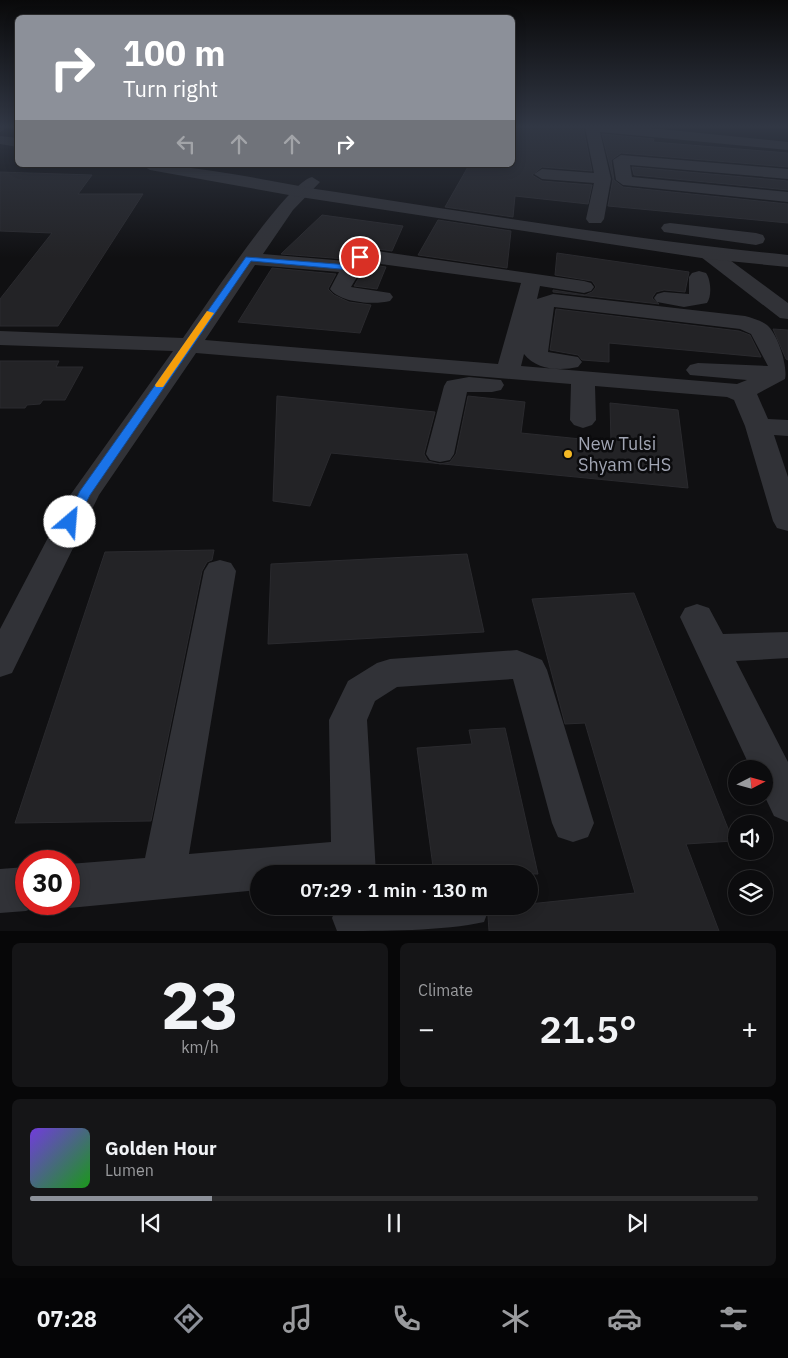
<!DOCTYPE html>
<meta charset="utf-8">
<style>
body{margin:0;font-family:"IBM Plex Sans",sans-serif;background:#151517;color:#f1f3f6;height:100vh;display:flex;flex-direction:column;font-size:19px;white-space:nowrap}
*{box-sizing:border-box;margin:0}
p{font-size:16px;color:#9a9b9e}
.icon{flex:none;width:28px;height:28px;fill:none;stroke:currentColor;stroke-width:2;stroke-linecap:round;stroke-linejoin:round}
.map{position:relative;height:931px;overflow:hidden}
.drawer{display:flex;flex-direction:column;gap:12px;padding:12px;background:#070708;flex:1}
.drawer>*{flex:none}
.guide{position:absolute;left:15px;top:15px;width:500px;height:152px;border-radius:8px;box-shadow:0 2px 12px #0003,0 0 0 1px #2c2c2e;background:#8c9099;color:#fff;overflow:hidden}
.needle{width:32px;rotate:84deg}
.tools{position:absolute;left:728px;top:760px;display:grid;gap:10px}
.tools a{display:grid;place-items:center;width:45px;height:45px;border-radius:50%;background:#0c0c0e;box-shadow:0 2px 12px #0003,0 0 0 1px #2c2c2e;font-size:25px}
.speed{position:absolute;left:15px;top:850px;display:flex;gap:10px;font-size:25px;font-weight:700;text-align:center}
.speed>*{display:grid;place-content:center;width:65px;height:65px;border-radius:50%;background:#0c0c0e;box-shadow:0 2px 12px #0003,0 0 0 1px #2c2c2e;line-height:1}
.speed .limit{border:8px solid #d22;background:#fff;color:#111}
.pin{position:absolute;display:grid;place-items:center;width:42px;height:42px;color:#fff;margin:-21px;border:2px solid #fff;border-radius:50%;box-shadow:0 1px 5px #0007}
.me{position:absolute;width:55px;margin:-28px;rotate:27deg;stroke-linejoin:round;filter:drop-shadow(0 0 4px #0008)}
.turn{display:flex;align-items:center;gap:18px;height:105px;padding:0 25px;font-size:22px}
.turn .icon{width:65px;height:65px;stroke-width:2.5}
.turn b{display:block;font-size:35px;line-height:42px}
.lanes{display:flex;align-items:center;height:48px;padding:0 25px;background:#0003;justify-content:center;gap:25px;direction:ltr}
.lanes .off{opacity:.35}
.big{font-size:38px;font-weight:600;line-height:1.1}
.drawer .card{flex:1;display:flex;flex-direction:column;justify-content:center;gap:8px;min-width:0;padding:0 18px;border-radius:8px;background:#151517}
.drawer .dial{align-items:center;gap:0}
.dial b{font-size:65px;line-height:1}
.song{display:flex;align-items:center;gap:15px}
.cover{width:60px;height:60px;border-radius:8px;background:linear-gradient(135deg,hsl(260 70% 55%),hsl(120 70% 35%))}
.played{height:5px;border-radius:2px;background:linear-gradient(90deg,#8c9099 25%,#2c2c2e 25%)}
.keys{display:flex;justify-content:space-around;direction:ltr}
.heat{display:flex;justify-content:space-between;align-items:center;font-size:28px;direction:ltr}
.drawer .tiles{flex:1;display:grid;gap:12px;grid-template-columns:1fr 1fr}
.card:last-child{grid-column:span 2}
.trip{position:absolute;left:250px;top:865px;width:288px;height:50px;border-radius:25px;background:#0c0c0e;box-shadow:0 2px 12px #0003,0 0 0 1px #2c2c2e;font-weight:600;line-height:50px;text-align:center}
.tab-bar{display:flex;height:80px;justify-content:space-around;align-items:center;background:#050506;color:#9a9b9e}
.tab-bar .icon{width:35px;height:35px}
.tab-bar .selected{color:#8c9099}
.tab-bar b{font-size:22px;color:#f1f3f6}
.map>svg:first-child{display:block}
</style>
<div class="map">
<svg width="788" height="931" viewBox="0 0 788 931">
<rect width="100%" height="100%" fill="#101012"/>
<path fill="#232326" stroke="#2a2a2e" d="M512 127H583L592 171 542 167 532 175 542 181 592 185 588 204 515 196 513 217 445 207 469 165H512Z
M602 134 654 139 653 142 788 153V167L621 153 611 160 614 180 623 187 788 204V223L608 206 613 179Z
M632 167 788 181V190L634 175Z
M0 172 92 175 78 194H143L58 326H0V299L52 233 0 231Z
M322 215 403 226 392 251 370 248 353 251 345 259 281 254Z
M438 220 511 231 507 268 418 255Z
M557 253 689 272 685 292 664 290 656 292 652 298 659 304 553 292V290L585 295 592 292 596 287 592 281 555 275Z
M367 264 386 267 377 289 354 286Z
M272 268 336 274 328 289 334 295 349 302 371 305 360 333 238 322Z
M556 309 739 331 750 335 761 357 609 343V362L582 360 578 355 550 350Z
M773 329 788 330V360L786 359Z
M0 361H59L56 367H83L65 400H43L40 404 27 405 25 408H0Z
M277 396 435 412 424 454 428 461 440 464 450 462 456 454 468 396 525 402 521 433 611 442 610 403 678 410 688 488 331 453 310 506 273 501Z
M214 550 212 560 207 562 202 571 151 821 15 823 105 552Z
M467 554 484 632 268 644 271 564Z
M634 593 733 841 686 844 719 931H489L488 916 491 908 529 906V904L635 893 585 723 565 724 532 599Z
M505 728 538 874H434L417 748 472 744 469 730Z"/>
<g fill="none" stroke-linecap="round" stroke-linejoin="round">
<path fill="#313237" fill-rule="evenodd" d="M0 127H8L0 132Z
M585 127H641L788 142V150L600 132 611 179 604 219 601 223H589L586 219 594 183 542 179 534 174 542 169 594 173Z
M621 155 788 169V179L630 165 632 177 788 192V202L623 185 616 180 613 160Z
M312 177 320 182 293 210 263 254 346 261 353 253 370 250 584 281 591 283 594 287 591 291 584 293 540 286 537 299 553 294 745 316C752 318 762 321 767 325 778 334 788 367 785 379L757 394 768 419 788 420V436L774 435 788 477V531L777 528 773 521 745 426 734 400 727 397 595 386 596 420 592 425 583 428 574 425 570 420 571 384 196 353 99 495 12 673 0 677V629L71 494 173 351 0 345V331L183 338C203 310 286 183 312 177ZM366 262 521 283 498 364 205 340 255 265 339 272 330 289C340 303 375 305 390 301L393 297 390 293 351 287ZM554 307 740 329 751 334 768 366 698 363 690 365 686 370 690 375 747 380 737 384 521 366 525 350 524 354C536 370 560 371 578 367L582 362 578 357 548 352Z
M708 247 715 249 788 303V319L780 318 701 257 698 253 701 249Z
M699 271 706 273C711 280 712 296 707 303L684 307 657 302 654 298 657 294 664 292 689 294V277L692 273Z
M469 377 501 380 504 385 501 390 492 392H467L454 454 450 460 440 462 430 460 426 454 444 386 447 381Z
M220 560 231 563 236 571 189 854 331 842 329 720 348 681 377 663 390 659 517 650 542 660 547 670 594 823 588 837 573 842 558 837 552 823 513 679 397 687 375 701 367 720 376 874H259V890L69 908 59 904H69V864L145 858 204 571 209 563Z
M697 604 709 608 723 634 788 632V658L736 661 788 762V822L774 816 764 795V769H751L680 617 685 608Z
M26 867V904H42L26 911 0 913V869Z
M337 906H490L484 922C445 931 380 931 337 931L332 918Z"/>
<path fill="#313237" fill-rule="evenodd" d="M0 136 18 138V147L0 144Z
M142 165C207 165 272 183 336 192 486 215 637 240 788 255V267L708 259 300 197 150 170Z
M670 223 756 233 763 235 765 239 763 243 756 245 664 232 661 228 664 224Z"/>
</g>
<linearGradient id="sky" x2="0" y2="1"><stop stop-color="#09090a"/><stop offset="0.49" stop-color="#313744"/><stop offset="1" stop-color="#313744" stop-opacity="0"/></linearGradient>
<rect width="788" height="258" fill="url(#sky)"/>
<path fill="#1a73e8" stroke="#114b97" d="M358 255 364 257 351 270 251 261 90 495 75 525H66L64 522 80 491 246 257 349 265Z"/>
<path fill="#f59e0b" d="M207 311 214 313 163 387H156L155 385Z"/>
<circle fill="#f5b925" stroke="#0b0b0d" stroke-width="2" cx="568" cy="454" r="5"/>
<g text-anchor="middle" stroke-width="5" stroke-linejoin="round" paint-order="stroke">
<g font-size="18" fill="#a1a5b3" stroke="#0b0b0d" text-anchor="start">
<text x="578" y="450">New Tulsi<tspan x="578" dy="21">Shyam CHS</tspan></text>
</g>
</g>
</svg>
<div class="tools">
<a><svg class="needle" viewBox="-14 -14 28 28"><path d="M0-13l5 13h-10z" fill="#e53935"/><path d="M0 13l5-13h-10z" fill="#9a9b9e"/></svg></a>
<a><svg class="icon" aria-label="sound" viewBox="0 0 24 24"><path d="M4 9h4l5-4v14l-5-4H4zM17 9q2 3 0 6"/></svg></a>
<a><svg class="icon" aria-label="layers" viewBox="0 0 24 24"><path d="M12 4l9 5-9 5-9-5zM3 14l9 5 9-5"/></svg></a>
</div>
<div class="speed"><div class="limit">30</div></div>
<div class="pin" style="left:360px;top:257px;background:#d93025"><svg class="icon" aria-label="arrive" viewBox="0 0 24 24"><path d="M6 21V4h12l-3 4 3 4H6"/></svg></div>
<svg class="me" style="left:70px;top:522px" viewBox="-20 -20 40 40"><circle r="19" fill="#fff"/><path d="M0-13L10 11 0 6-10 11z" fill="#1a73e8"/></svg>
<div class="trip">07:29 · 1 min · 130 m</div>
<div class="guide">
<div class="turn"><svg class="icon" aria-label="right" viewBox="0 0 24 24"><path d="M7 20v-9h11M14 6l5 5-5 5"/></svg><div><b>100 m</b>Turn right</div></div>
<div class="lanes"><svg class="icon off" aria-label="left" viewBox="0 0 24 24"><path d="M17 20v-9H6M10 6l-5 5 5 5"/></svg><svg class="icon off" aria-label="ahead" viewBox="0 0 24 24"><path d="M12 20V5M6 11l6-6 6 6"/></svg><svg class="icon off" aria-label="ahead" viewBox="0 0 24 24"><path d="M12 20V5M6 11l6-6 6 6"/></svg><svg class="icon" aria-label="right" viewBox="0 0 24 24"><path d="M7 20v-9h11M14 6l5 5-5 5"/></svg></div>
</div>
</div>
<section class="drawer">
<div class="tiles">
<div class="card dial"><b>23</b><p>km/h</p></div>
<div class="card"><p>Climate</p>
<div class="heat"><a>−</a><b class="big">21.5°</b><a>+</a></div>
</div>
<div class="card">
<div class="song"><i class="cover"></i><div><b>Golden Hour</b><p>Lumen</p></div></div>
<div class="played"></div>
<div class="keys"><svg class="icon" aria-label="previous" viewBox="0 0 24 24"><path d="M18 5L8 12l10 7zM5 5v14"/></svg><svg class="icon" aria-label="pause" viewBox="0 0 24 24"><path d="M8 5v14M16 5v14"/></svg><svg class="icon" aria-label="next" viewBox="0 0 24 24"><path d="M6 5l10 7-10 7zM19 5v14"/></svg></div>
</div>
</div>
</section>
<nav class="tab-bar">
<b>07:28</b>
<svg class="icon selected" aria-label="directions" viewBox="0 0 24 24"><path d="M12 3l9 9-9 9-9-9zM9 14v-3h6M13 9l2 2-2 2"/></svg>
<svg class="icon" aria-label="music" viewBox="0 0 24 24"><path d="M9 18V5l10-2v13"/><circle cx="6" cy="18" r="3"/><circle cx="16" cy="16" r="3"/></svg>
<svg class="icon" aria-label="phone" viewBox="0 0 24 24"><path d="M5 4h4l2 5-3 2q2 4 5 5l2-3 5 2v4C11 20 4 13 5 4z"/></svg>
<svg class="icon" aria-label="climate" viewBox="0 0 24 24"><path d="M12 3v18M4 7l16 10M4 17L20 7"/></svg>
<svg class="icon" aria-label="car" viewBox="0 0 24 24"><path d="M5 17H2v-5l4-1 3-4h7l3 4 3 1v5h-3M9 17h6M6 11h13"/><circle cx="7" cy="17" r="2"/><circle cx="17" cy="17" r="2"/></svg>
<svg class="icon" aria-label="filters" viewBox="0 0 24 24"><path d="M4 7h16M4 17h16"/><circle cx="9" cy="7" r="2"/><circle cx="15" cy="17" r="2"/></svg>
</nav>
